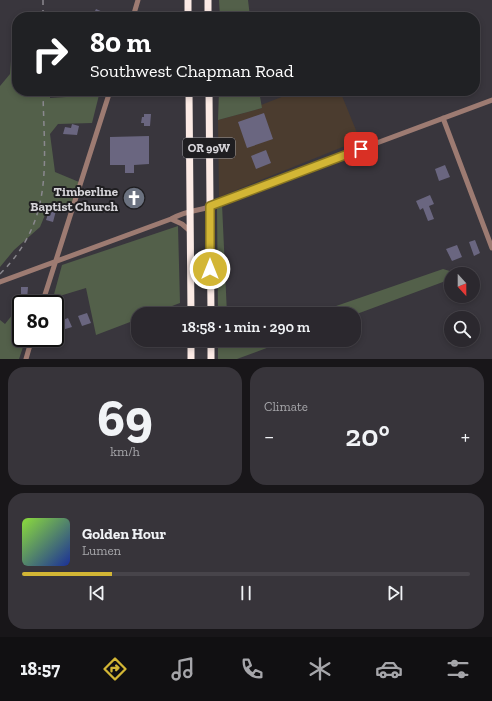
<!DOCTYPE html>
<meta charset="utf-8">
<style>
body{margin:0;font-family:"Zilla Slab",serif;background:#37343a;color:#f1f3f6;height:100vh;display:flex;flex-direction:column;font-size:15px;white-space:nowrap}
*{box-sizing:border-box;margin:0}
p{font-size:13px;color:#a6a6aa}
.icon{flex:none;width:22px;height:22px;fill:none;stroke:currentColor;stroke-width:2;stroke-linecap:round;stroke-linejoin:round}
.map{position:relative;height:359px;overflow:hidden}
.panel{display:flex;flex-direction:column;gap:8px;padding:8px;background:#181619;flex:1}
.panel>*{flex:none}
.top-card{position:absolute;left:12px;top:12px;width:468px;height:84px;border-radius:16px;box-shadow:0 2px 6px #0003,0 0 0 1px #47444a;background:#202124;color:#fff;overflow:hidden}
.needle{width:26px;rotate:159deg}
.controls{position:absolute;left:444px;top:267px;display:grid;gap:8px}
.controls a{display:grid;place-items:center;width:36px;height:36px;border-radius:50%;background:#2b282e;box-shadow:0 2px 6px #0003,0 0 0 1px #47444a;font-size:20px}
.speed{position:absolute;left:12px;top:295px;display:flex;gap:8px;font-size:20px;font-weight:700;text-align:center}
.speed>*{display:grid;place-content:center;width:52px;height:52px;border-radius:50%;background:#2b282e;box-shadow:0 2px 6px #0003,0 0 0 1px #47444a;line-height:1}
.speed .limit{border:2px solid #111;border-radius:6px;background:#fff;color:#111}
.pin{position:absolute;display:grid;place-items:center;width:34px;height:34px;color:#fff;margin:-17px;border-radius:8px;box-shadow:0 2px 6px #0006}
.me{position:absolute;width:44px;margin:-22px;rotate:0deg;stroke-linejoin:round;filter:drop-shadow(0 0 3px #0008)}
.turn{display:flex;align-items:center;gap:14px;height:84px;padding:0 12px;font-size:18px}
.turn .icon{width:52px;height:52px;stroke-width:2.5}
.turn b{display:block;font-size:28px;line-height:34px}
.big{font-size:30px;font-weight:600;line-height:1.1}
.panel .card{flex:1;display:flex;flex-direction:column;justify-content:center;gap:6px;min-width:0;padding:0 14px;border-radius:16px;background:#37343a}
.panel .dial{align-items:center;gap:0}
.dial b{font-size:52px;line-height:1}
.song{display:flex;align-items:center;gap:12px}
.cover{width:48px;height:48px;border-radius:6px;background:linear-gradient(135deg,hsl(90 70% 55%),hsl(230 70% 35%))}
.played{height:4px;border-radius:2px;background:linear-gradient(90deg,#d3b635 20%,#47444a 20%)}
.keys{display:flex;justify-content:space-around;direction:ltr}
.heat{display:flex;justify-content:space-between;align-items:center;font-size:22px;direction:ltr}
.panel .tiles{flex:1;display:grid;gap:8px;grid-template-columns:1fr 1fr}
.card:last-child{grid-column:span 2}
.trip{position:absolute;left:131px;top:307px;width:230px;height:40px;border-radius:16px;background:#2b282e;box-shadow:0 2px 6px #0003,0 0 0 1px #47444a;font-weight:600;line-height:40px;text-align:center}
.tabs{display:flex;height:64px;justify-content:space-around;align-items:center;background:#111012;color:#a6a6aa}
.tabs .icon{width:28px;height:28px}
.tabs .on{color:#d3b635}
.tabs b{font-size:18px;color:#f1f3f6}
.map>svg:first-child{display:block}
</style>
<div class="map">
<svg width="492" height="359" viewBox="0 0 492 359">
<rect width="100%" height="100%" fill="#39363d"/>
<path fill="#4b3c2f" d="M297 91H340L360 140 219 197 218 120 262 108 261 105Z"/>
<path fill="#53604a" d="M219 0H248L250 17H220Z
M17 32V91H50V98L99 95 92 123 58 124 50 134 55 172 79 182 71 207 50 203 40 227 14 250 0 267V86L10 74 13 34Z
M219 91H259L262 108 218 120Z
M222 204 227 314H218L217 208Z
M178 226 180 303 151 314H138V319L96 335 86 288 53 298 62 265Z
M443 269 460 274H451V279L354 315 313 314Z
M13 314 21 319V338H26L19 359H0V320L5 324Z
M218 340H288L237 359H218Z"/>
<path fill="#6a6680" d="M96 9 105 13V11L112 13 111 16 114 17H104L94 13Z
M264 113 273 139 247 148 238 122Z
M144 114H151L150 126H144V123H141L142 117H144Z
M72 124 79 126 77 135 63 134 65 127 71 128Z
M149 136V164L134 165V173H125V165H110V137Z
M266 150 271 163 256 169 251 156Z
M445 165 450 177 439 181 435 169Z
M430 195 434 204 429 206 434 219 428 221 423 208 420 210 416 201Z
M51 205 57 207 53 222 46 220Z
M475 240 480 253 474 256 469 242Z
M457 245 462 257 452 261 446 249Z
M21 287H28L27 300H21Z
M87 313 91 323 82 326 78 316Z
M68 318 72 327 62 330 61 328 56 330 55 323Z"/>
<g fill="none" stroke-linecap="round" stroke-linejoin="round">
<path stroke="#9d7b72" stroke-width="5" d="M133 17 138 0
M443 118 492 248
M171 219 182 224 190 231
M0 282 171 219C182 213 191 211 202 209 208 208 215 203 221 201L492 100
M42 304 110 91
M26 359 32 338"/>
<path stroke="#fbeae5" stroke-width="7" d="M188 0V17
M208 0V17
M189 91 191 314
M209 91 211 314
M191 340V359
M211 340V359"/>
<path stroke="#8a888e" stroke-width="1.5" stroke-dasharray="5 5" stroke-linecap="butt" d="M43 0V17
M0 274C55 219 44 163 43 91"/>
</g>
<g fill="none" stroke-linecap="round" stroke-linejoin="round">
<g stroke="#897622" stroke-width="10">
<path id="route" d="M210 269V206L361 149"/>
</g>
<use href="#route" stroke="#d3b635" stroke-width="7"/>
</g>
<defs>
<g id="church-disc" transform="scale(1.15)"><circle r="9.5" fill="#6b7280" stroke="#1f1e21"/><path d="M-1.2-6h2.4v3.5h3.3v2.4h-3.3V6h-2.4V-.1h-3.3v-2.4h3.3Z" fill="#fff"/></g>
</defs>
<g fill-rule="evenodd">
<use href="#church-disc" x="134" y="198"/>
</g>
<g text-anchor="middle" stroke-width="4" stroke-linejoin="round" paint-order="stroke">
<rect fill="#1f1e21" stroke="#9f9da2" stroke-width="1" x="183" y="138" width="52" height="20" rx="3"/>
<g font-size="12" font-weight="bold" fill="#d6d4d9">
<text x="209" y="152">OR 99W</text>
</g>
<g font-size="13" font-weight="bold" fill="#d6d4d9" stroke="#1f1e21" text-anchor="end">
<text x="118" y="196">Timberline<tspan x="118" dy="15">Baptist Church</tspan></text>
</g>
</g>
</svg>
<div class="controls">
<a><svg class="needle" viewBox="-14 -14 28 28"><path d="M0-13l5 13h-10z" fill="#e53935"/><path d="M0 13l5-13h-10z" fill="#a6a6aa"/></svg></a>
<a><svg class="icon" aria-label="search" viewBox="0 0 24 24"><circle cx="10" cy="10" r="6"/><path d="M15 15l6 6"/></svg></a>
</div>
<div class="speed"><div class="limit">80</div></div>
<div class="pin" style="left:361px;top:149px;background:#d93025"><svg class="icon" aria-label="arrive" viewBox="0 0 24 24"><path d="M6 21V4h12l-3 4 3 4H6"/></svg></div>
<svg class="me" style="left:210px;top:269px" viewBox="-20 -20 40 40"><circle r="17" fill="#d3b635" stroke="#fff" stroke-width="3"/><path d="M0-11L8 9 0 5-8 9z" fill="#fff"/></svg>
<div class="trip">18:58 · 1 min · 290 m</div>
<div class="top-card">
<div class="turn"><svg class="icon" aria-label="right" viewBox="0 0 24 24"><path d="M7 20v-9h11M14 6l5 5-5 5"/></svg><div><b>80 m</b>Southwest Chapman Road</div></div>
</div>
</div>
<section class="panel">
<div class="tiles">
<div class="card dial"><b>69</b><p>km/h</p></div>
<div class="card"><p>Climate</p>
<div class="heat"><a>−</a><b class="big">20°</b><a>+</a></div>
</div>
<div class="card">
<div class="song"><i class="cover"></i><div><b>Golden Hour</b><p>Lumen</p></div></div>
<div class="played"></div>
<div class="keys"><svg class="icon" aria-label="previous" viewBox="0 0 24 24"><path d="M18 5L8 12l10 7zM5 5v14"/></svg><svg class="icon" aria-label="pause" viewBox="0 0 24 24"><path d="M8 5v14M16 5v14"/></svg><svg class="icon" aria-label="next" viewBox="0 0 24 24"><path d="M6 5l10 7-10 7zM19 5v14"/></svg></div>
</div>
</div>
</section>
<nav class="tabs">
<b>18:57</b>
<svg class="icon on" aria-label="directions" viewBox="0 0 24 24"><path d="M12 3l9 9-9 9-9-9zM9 14v-3h6M13 9l2 2-2 2"/></svg>
<svg class="icon" aria-label="music" viewBox="0 0 24 24"><path d="M9 18V5l10-2v13"/><circle cx="6" cy="18" r="3"/><circle cx="16" cy="16" r="3"/></svg>
<svg class="icon" aria-label="phone" viewBox="0 0 24 24"><path d="M5 4h4l2 5-3 2q2 4 5 5l2-3 5 2v4C11 20 4 13 5 4z"/></svg>
<svg class="icon" aria-label="climate" viewBox="0 0 24 24"><path d="M12 3v18M4 7l16 10M4 17L20 7"/></svg>
<svg class="icon" aria-label="car" viewBox="0 0 24 24"><path d="M5 17H2v-5l4-1 3-4h7l3 4 3 1v5h-3M9 17h6M6 11h13"/><circle cx="7" cy="17" r="2"/><circle cx="17" cy="17" r="2"/></svg>
<svg class="icon" aria-label="filters" viewBox="0 0 24 24"><path d="M4 7h16M4 17h16"/><circle cx="9" cy="7" r="2"/><circle cx="15" cy="17" r="2"/></svg>
</nav>
